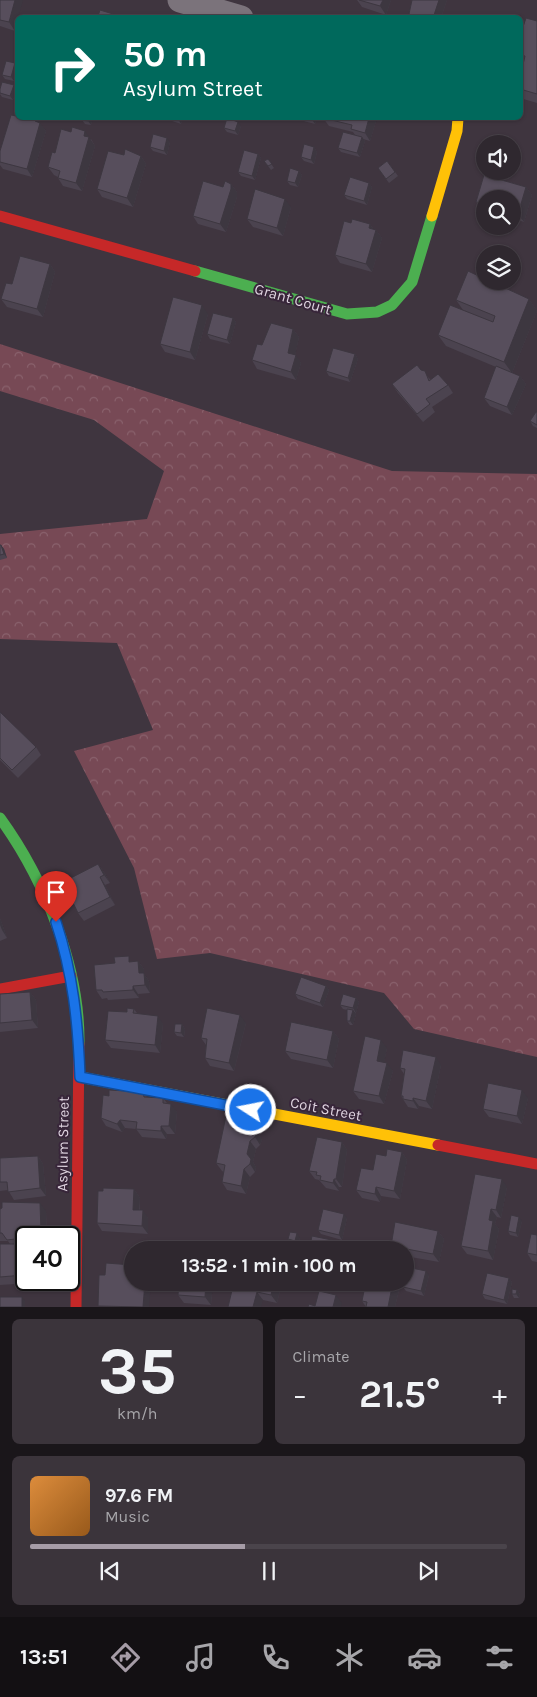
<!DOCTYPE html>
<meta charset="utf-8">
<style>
body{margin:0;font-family:Karla,sans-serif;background:#3b343b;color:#f1f3f6;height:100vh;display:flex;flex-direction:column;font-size:19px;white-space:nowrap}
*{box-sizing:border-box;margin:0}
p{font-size:16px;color:#a7a6aa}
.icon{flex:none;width:28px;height:28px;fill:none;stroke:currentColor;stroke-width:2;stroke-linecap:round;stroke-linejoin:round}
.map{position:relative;height:1307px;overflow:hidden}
.details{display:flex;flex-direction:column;gap:12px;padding:12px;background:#1a161a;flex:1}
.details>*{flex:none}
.hud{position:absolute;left:15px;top:15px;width:508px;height:105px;border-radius:8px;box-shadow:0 1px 4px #0004,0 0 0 1px #4a444b;background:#00695c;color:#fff;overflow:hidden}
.fabs{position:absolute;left:476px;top:135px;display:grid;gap:10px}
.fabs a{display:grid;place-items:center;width:45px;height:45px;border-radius:50%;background:#2f282f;box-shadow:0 1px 4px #0004,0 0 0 1px #4a444b;font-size:25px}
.speed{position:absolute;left:15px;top:1226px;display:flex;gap:10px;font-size:25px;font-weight:700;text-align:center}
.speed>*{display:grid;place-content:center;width:65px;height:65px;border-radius:50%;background:#2f282f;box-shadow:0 1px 4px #0004,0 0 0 1px #4a444b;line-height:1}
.speed .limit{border:2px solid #111;border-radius:8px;background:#fff;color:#111}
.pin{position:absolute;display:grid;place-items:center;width:42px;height:42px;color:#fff;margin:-51px -21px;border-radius:50% 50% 50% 0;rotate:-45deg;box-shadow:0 0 5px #0007}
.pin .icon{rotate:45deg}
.me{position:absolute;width:55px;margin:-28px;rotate:281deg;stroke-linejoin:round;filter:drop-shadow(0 0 4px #0008)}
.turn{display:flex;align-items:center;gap:18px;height:105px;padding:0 25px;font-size:22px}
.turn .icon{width:65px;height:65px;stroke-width:2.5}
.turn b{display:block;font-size:35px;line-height:42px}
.big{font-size:38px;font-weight:700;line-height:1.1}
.details .widget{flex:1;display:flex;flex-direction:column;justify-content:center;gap:8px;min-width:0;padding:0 18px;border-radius:8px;background:#3b343b}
.details .dial{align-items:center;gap:0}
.dial b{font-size:65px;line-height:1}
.song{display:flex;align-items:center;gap:15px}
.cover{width:60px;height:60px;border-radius:8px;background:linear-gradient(135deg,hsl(30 70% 55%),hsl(30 70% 35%))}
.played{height:5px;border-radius:2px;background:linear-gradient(90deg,#a69ca7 45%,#4a444b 45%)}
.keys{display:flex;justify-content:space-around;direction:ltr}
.heat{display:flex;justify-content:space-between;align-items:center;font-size:28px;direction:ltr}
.details .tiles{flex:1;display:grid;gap:12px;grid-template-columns:1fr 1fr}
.widget:last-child{grid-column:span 2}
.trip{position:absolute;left:124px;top:1241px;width:290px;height:50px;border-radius:25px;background:#2f282f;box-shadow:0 1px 4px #0004,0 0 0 1px #4a444b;font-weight:700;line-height:50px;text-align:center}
.tabs{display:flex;height:80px;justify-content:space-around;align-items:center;background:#131013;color:#a7a6aa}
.tabs .icon{width:35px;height:35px}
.tabs .current{color:#a69ca7}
.tabs b{font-size:22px;color:#f1f3f6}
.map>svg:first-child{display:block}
</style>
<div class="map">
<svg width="537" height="1307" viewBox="0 0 537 1307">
<defs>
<pattern id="forest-crowns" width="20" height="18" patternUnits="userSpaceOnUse" patternTransform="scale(1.25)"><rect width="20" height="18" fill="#774955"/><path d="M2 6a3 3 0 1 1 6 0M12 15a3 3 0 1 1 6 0" fill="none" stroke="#8a626d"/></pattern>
</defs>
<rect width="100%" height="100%" fill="#3f353f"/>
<path fill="url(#forest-crowns)" d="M0 344 392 471 537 474V1057L414 1029 384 993 210 953 157 959 134 868 74 751 153 730 117 643 0 639V534L147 519 164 471 94 420 0 391Z"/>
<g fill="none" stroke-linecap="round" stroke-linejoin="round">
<path stroke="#7b737b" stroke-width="25" d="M180 0 241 18"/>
<path stroke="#4caf50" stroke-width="11" d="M195 271 347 314 377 312 392 305 412 282 432 216
M0 818C45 880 80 967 79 1044"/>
<path stroke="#ffc107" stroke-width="11" d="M432 216 457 131 458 118
M80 1077 438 1145"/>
<path stroke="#c62828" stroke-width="11" d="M0 216 195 271
M0 989 71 976
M438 1145 537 1164
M76 1307 79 1044"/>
</g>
<path fill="#4b434f" d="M0 0 18 18V21L15 31 0 26Z
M357 0H391L386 15 362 7Z
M412 0H447L441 18H411L409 14Z
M537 21V103L520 98V69H522L523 65 520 61V36Z
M18 67 14 81 5 79 2 75Z
M2 83 14 85 17 89 13 100 2 97 0 94Z
M82 118H93L91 125 85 124 82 120Z
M167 118H183L181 124 169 120Z
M292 118H317L315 124Z
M323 118H377L370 141 363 139 365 141 360 157 341 152 338 148 355 135 353 132 329 126Z
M39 123 46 131 32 177 3 169 0 165V151Z
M241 126 238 135 227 132 224 128Z
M91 139 95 146 82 191 63 186 58 178V177L54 175 48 167Z
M170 142 167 155 153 151 150 147Z
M314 147 317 152 314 164 304 161 301 157Z
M258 154 261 158 255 180 241 176 238 172Z
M124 155 141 156 146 164 133 207 102 197 97 189Z
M268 159 274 168 271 170 264 161Z
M387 161 398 176 389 183 378 168Z
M299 171 302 175 298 187 290 185 287 181Z
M484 175 526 187 532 195 524 222 512 218V199H485V210H482L476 202Z
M369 183 372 187 367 205 347 199 344 195Z
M231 184 237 192V197L226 232 198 224 193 216 223 187Z
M291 207 283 236 253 227 247 219Z
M351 223 370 224 374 230H376L382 238 372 272 340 263 335 255Z
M50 264 55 272 43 317 7 307 1 299Z
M529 299 537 311 512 373 520 376 526 384 512 415 490 406 484 398 496 367 446 346 438 335 463 310 456 300Z
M208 314 195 360 165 352 160 344Z
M233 318 236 322 230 344 210 339 207 334Z
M293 329 299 337 295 355 301 363 296 380 257 369 252 360 262 345Z
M355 354 358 359 350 382 329 376 326 371Z
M421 370 431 380 448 385 453 393 432 407 435 412 423 422 398 393 392 384Z
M537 412V428L533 426 530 421Z
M0 545H1L4 549 7 558 0 560Z
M0 712 36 747 41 755 18 778 0 760Z
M98 864 104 872 110 883 105 885 115 905 84 921 78 913Z
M0 918 7 938 0 941Z
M138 961 144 969V974L149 981 150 993 138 994 139 998 108 1000 107 998 102 999 96 990 132 962Z
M326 986 329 990 323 1007 298 999 295 994Z
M30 992 36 1000 38 1028 0 1032V994Z
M356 998 359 1002 356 1013 354 1012 356 1014 353 1025H350L347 1021V1010L343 1009 340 1005Z
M134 1009 137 1013 163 1024 160 1053 111 1048 105 1040 127 1012Z
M246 1023 234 1071 210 1066 205 1058 206 1045 201 1038Z
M182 1024 185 1029 184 1037 177 1036 174 1032Z
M333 1031 339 1039 333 1068 291 1059 285 1051Z
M387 1048 384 1062 393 1071 384 1104 359 1099 353 1091Z
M441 1065 432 1109 419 1106 418 1109 408 1107 401 1096 404 1074 400 1068Z
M143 1092 147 1097 163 1098 167 1103 177 1112 175 1134H167L166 1139 142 1137 136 1129 125 1128 122 1132 106 1126 101 1118 109 1096Z
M528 1098 522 1124 489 1117 483 1109Z
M253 1122 259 1130 258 1134 262 1140 260 1145 256 1149 253 1162 256 1167 255 1172 250 1177 246 1194 227 1190 222 1182 224 1172 222 1171 216 1163Z
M342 1142 347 1150 342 1187H339V1191L326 1188 319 1180 315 1179 309 1171Z
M402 1152 407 1160 400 1199 381 1196 380 1202 362 1198 356 1190 373 1170 386 1156Z
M38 1156 43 1164 46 1196 14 1200 8 1190 0 1191V1158Z
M507 1187 501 1218 497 1217 495 1224 499 1229 493 1260 467 1254 461 1246Z
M134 1189 140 1198V1210L148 1218V1234L102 1231 97 1223Z
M0 1209 46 1211 47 1238H26V1243L24 1244H26V1280H48L46 1284 41 1285 36 1280H30V1283L0 1285V1244H10L8 1241H0Z
M347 1218 342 1240 321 1234 318 1230Z
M522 1221 518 1237 510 1235 508 1231Z
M438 1231 444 1239 439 1262 405 1256V1250H394L391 1246Z
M537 1235V1262L532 1261 527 1253Z
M300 1238 298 1245 291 1244 288 1239Z
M429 1275 424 1296 406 1291 403 1287Z
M509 1278 512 1282 507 1304 485 1299 482 1294Z
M213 1282 211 1305 184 1303 178 1295Z
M234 1282H278L281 1287 277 1303 263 1300Z
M381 1282H394L399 1290 395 1307H366L362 1301 379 1290Z
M517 1290 520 1294 519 1298H514L512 1294Z"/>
<path fill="#3d3740" d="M15 0H23L18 18V21L15 31 9 22Z
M383 0H391L386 15 380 6Z
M439 0H447L441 18H433Z
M15 63 18 67V69L14 81 11 77Z
M14 85 17 89 13 100 10 96Z
M36 118 46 131 32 177 27 169Z
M89 118H93L91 125 88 121Z
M178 118H183L181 124 178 119Z
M311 118H317L315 124Z
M369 118H377L370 141 365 133Z
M238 122 241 126 238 135 235 131Z
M85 131 95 146 82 191 76 183Z
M362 137 365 141 360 157 357 153Z
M167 138 170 142 167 155 164 151Z
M314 147 317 152 314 164 311 160Z
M258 154 261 158 255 180 252 176Z
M141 156 146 164 133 207 127 198Z
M299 171 302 175 298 187 295 183Z
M369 183 372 187 367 205 364 201Z
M231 184 237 192V197L226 232 220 224Z
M526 187 532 195 524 222 518 214Z
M285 199 291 207 283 236 277 228Z
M370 224 375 232 376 230 382 238 372 272 366 264 369 228Z
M50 264 55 272 43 317 37 309Z
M529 299 537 311 512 373 504 362Z
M202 305 208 314 195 360 190 352Z
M233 318 236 322 230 344 227 340Z
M293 329 299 337 294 361 288 353Z
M355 354 358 359 350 382 348 378Z
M296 355 301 363 296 380 291 372Z
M520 376 526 384 512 415 507 407Z
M1 545 4 549 7 558 4 554Z
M98 864 104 872 110 883 104 875Z
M100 877 105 885 115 905 110 897Z
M0 918 7 938 2 930 0 925Z
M138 961 144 969V974L149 981 150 993 145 985 139 973Z
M133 986 138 994 139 998 133 990Z
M326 986 329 990 323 1007 320 1003Z
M30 992 36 1000 38 1028 32 1020Z
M356 998 359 1002 356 1013 353 1008Z
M353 1010 356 1014 353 1025 350 1021Z
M240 1015 246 1023 234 1071 229 1063Z
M158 1016 163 1024 160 1053 155 1045Z
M182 1024 185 1029 184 1037 181 1033Z
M333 1031 339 1039 333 1068 327 1060Z
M381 1040 387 1048 383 1069 377 1061Z
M436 1057 441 1065 432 1109 426 1101Z
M387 1063 393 1071 384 1104 379 1096Z
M522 1090 528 1098 522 1124 517 1116Z
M413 1098 419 1106 418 1109 413 1101Z
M171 1104 177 1112 175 1134 169 1126Z
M120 1120 125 1128 122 1132 117 1124Z
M253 1122 259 1130 258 1134 262 1140 260 1145 255 1137 252 1125Z
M161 1126 167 1134 166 1139 161 1131Z
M250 1141 256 1149 253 1162 247 1154Z
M342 1142 347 1150 342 1187 336 1179Z
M402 1152 407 1160 400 1199 394 1191Z
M38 1156 43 1164 46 1196 40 1188Z
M251 1159 256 1167 255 1172 250 1164Z
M244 1169 250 1177 246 1194 241 1186Z
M334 1179 339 1187V1191L333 1183Z
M502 1179 507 1187 501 1218 496 1210Z
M376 1187 381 1196 380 1202 375 1194Z
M134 1189 140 1198 139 1218 133 1210Z
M40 1203 46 1211 47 1238H45L41 1232Z
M491 1209 497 1217 495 1224 499 1229 493 1260 488 1251 489 1220Z
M143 1210 148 1218V1234L142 1226Z
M344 1214 347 1218 342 1240 339 1235Z
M519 1217 522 1221 518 1237 516 1233Z
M438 1231 444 1239 439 1262 433 1254Z
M297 1233 300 1238 298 1245 295 1241Z
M332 1240 334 1244 333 1250H329Z
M426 1271 429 1275 424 1296 421 1291Z
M509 1278 512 1282 507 1304 504 1300Z
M44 1280H48L46 1284Z
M145 1282H151L149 1307H143Z
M206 1282H213L211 1305 205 1297Z
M274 1282H278L281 1287 277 1303 271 1295Z
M393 1282H394L399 1290 395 1307H388Z
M517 1290 520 1294 519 1298 516 1294Z
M257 1292 263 1300 261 1307H253Z
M336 1295 342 1303 341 1307H333Z
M22 1297 25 1301V1307H22Z"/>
<path fill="#574e5c" stroke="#3d3740" d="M0 0H15L9 22 0 20Z
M359 0H383L380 6Z
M412 0H439L433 18H420L409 14Z
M100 10 123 17V18H95L98 16Z
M526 18 537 21V94L520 89V69H522L525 56 520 55V36Z
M6 61 15 63 11 77 2 75Z
M2 82 14 85 10 96 0 93V89Z
M17 113H18V118H36L35 121 40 123 27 169 0 162V151L11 115 16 116Z
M82 118H89L88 121 82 120Z
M227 118 238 122 235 131 224 128Z
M323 118H369L365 133 351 129 352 125Z
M72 127 85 131 84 136 89 137 76 183 58 178 60 171 48 167 52 152 55 153 61 129 71 132Z
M343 132 362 137 357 153 338 148Z
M153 134 167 138 164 151 150 147Z
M304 144 314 147 311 160 301 157Z
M125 149 141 156 127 198 97 189 108 151 124 155Z
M244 150 258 154 252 176 238 172Z
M268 159 272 164 268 166 264 161Z
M387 161 395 172 386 179 378 168Z
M290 168 299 171 295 183 287 181Z
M484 175 526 187 518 214 512 212V199H485V204L476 202Z
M350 177 369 183 364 201 344 195Z
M203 181 223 187 225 181 231 184V189L220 224 193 216Z
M255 189 285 199 277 228 247 219Z
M352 219 370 224 369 228 376 230 366 264 335 255 344 221 351 223Z
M20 256 50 264 37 309 1 299 6 283 12 284Z
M468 271 485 279V281H490L529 299 504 362 438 335 450 305 493 322 495 316 456 300Z
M173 297 202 305 190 352 160 344Z
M213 313 233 318 227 340 207 334Z
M271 323 293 329 288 353 296 355 291 372 252 360 257 344 262 345Z
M333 348 355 354 348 378 326 371Z
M417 365 421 370 425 371 429 381 438 374 448 385 426 399 430 404 417 414 392 384Z
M496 366 520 376 507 407 484 398Z
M536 412H537V425L530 421Z
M0 545H1L4 554 0 555Z
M0 712 36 747 12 770 0 758Z
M98 864 104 875 100 877 110 897 78 913 63 882Z
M129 956V962L138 961 139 973H144L145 985 133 986V990L103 992 102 990H96L94 965 115 963 114 957Z
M301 977 326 986 320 1003 295 994Z
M30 992 32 1020 0 1023V994Z
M343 994 356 998 353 1008 340 1005Z
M127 1008 134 1009 133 1013 158 1016 155 1045 105 1040 108 1011 127 1012Z
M207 1008 240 1015 229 1063 205 1058 207 1039 201 1038Z
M347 1009 353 1010 350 1021H347Z
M291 1022 333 1031 327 1060 285 1051Z
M175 1024H182L181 1033 174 1032Z
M365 1036 381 1040 377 1061 387 1063 379 1096 353 1091Z
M403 1050 436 1057 426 1101 413 1098V1101L403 1099V1096H401L405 1069 400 1068Z
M488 1083 522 1090 517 1116 483 1109Z
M109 1090 143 1092 144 1097 163 1098V1103L171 1104 169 1126H161V1131L136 1129 137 1122 120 1120 117 1124 101 1118 103 1095 109 1096Z
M226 1116 253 1122 252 1125 256 1132 255 1137 250 1141 247 1154 251 1159 250 1164 244 1169 241 1186 222 1182 225 1165 216 1163Z
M317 1137 342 1142 336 1179H334L333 1183 320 1180 321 1176 316 1175 317 1172 309 1171Z
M387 1149 402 1152 394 1191 376 1187 375 1194 356 1190 361 1168 373 1170 376 1154 386 1156Z
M38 1156 40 1188 8 1192 7 1182H0V1158Z
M475 1174 502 1179 496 1210 491 1209 489 1220 493 1221 488 1251 461 1246Z
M103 1188 134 1189 133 1210H143L142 1226 97 1223 98 1191H103Z
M2 1202 40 1203 41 1232H35V1235H19L15 1239 7 1240 2 1233H0V1209L2 1208Z
M323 1209 344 1214 339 1235 318 1230Z
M511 1215 519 1217 516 1233 508 1231Z
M395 1222 438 1231 433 1254 391 1246Z
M290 1232 297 1233 295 1241 288 1239Z
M531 1234 537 1235V1255L527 1253Z
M312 1236 332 1240 329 1250H309Z
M0 1244H26V1272H24V1275L0 1277Z
M106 1263 132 1265V1282H145L143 1307 98 1306 99 1275H105Z
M407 1267 426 1271 421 1291 403 1287 404 1282H405V1277Z
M487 1273 509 1278 504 1300 482 1294Z
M179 1282H206L205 1297 178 1295Z
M234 1282H274L271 1295 257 1292 253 1307H228Z
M381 1282H393L388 1307H366L367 1302 362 1301 365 1286 379 1290Z
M512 1289 517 1290 516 1294H512Z
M319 1291 336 1295 333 1307H308L309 1304 315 1306Z
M0 1297H22V1307H0Z"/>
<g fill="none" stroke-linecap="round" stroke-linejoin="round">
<g stroke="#114b97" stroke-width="12">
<path id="route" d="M56 922C73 974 78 1022 80 1077L251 1110"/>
</g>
<use href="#route" stroke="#1a73e8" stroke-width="9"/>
</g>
<g text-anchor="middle" stroke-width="4" stroke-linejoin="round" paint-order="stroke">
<g font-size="15" fill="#ded3df" stroke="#38263a">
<text transform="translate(293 299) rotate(16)" y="5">Grant Court</text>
<text transform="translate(326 1109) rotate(11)" y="5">Coit Street</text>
<text transform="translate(63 1144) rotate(-89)" y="5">Asylum Street</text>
</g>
</g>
</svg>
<div class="fabs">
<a><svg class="icon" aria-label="sound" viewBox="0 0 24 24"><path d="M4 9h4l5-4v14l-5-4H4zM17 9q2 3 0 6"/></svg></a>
<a><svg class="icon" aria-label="search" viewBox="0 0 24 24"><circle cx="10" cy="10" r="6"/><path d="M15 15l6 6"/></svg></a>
<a><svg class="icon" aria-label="layers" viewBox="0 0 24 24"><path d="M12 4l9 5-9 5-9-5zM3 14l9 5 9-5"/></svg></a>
</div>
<div class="speed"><div class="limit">40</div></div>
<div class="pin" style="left:56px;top:922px;background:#d93025"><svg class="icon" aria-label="arrive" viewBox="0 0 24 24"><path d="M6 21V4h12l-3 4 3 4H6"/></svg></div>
<svg class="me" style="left:251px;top:1110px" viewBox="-20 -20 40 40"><circle r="17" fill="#1a73e8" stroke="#fff" stroke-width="3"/><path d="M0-11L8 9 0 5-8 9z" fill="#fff"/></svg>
<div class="trip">13:52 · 1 min · 100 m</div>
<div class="hud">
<div class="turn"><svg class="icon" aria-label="right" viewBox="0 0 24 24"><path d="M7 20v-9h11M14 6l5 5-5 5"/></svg><div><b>50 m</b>Asylum Street</div></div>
</div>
</div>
<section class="details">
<div class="tiles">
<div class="widget dial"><b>35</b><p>km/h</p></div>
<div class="widget"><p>Climate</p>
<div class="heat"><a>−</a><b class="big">21.5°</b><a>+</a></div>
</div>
<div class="widget">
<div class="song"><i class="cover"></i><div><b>97.6 FM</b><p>Music</p></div></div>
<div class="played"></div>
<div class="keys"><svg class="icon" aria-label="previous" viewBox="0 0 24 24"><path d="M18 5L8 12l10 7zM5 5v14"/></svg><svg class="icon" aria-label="pause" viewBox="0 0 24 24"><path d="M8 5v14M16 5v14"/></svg><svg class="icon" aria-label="next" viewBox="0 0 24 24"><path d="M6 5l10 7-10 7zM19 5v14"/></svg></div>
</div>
</div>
</section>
<nav class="tabs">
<b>13:51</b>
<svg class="icon current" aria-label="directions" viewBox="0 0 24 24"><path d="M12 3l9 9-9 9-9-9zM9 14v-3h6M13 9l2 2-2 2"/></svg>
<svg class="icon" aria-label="music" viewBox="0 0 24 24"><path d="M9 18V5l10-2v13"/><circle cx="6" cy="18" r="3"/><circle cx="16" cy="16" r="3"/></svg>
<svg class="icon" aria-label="phone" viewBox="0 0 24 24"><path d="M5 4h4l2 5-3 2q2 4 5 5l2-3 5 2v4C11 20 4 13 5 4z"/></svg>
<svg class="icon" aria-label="climate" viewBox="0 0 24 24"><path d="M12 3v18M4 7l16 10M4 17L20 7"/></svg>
<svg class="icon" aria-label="car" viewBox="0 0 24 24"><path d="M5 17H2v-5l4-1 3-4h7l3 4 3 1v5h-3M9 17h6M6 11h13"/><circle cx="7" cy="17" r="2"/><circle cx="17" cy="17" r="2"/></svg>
<svg class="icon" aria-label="filters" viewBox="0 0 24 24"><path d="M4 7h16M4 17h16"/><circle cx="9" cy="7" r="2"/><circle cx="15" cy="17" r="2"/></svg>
</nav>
